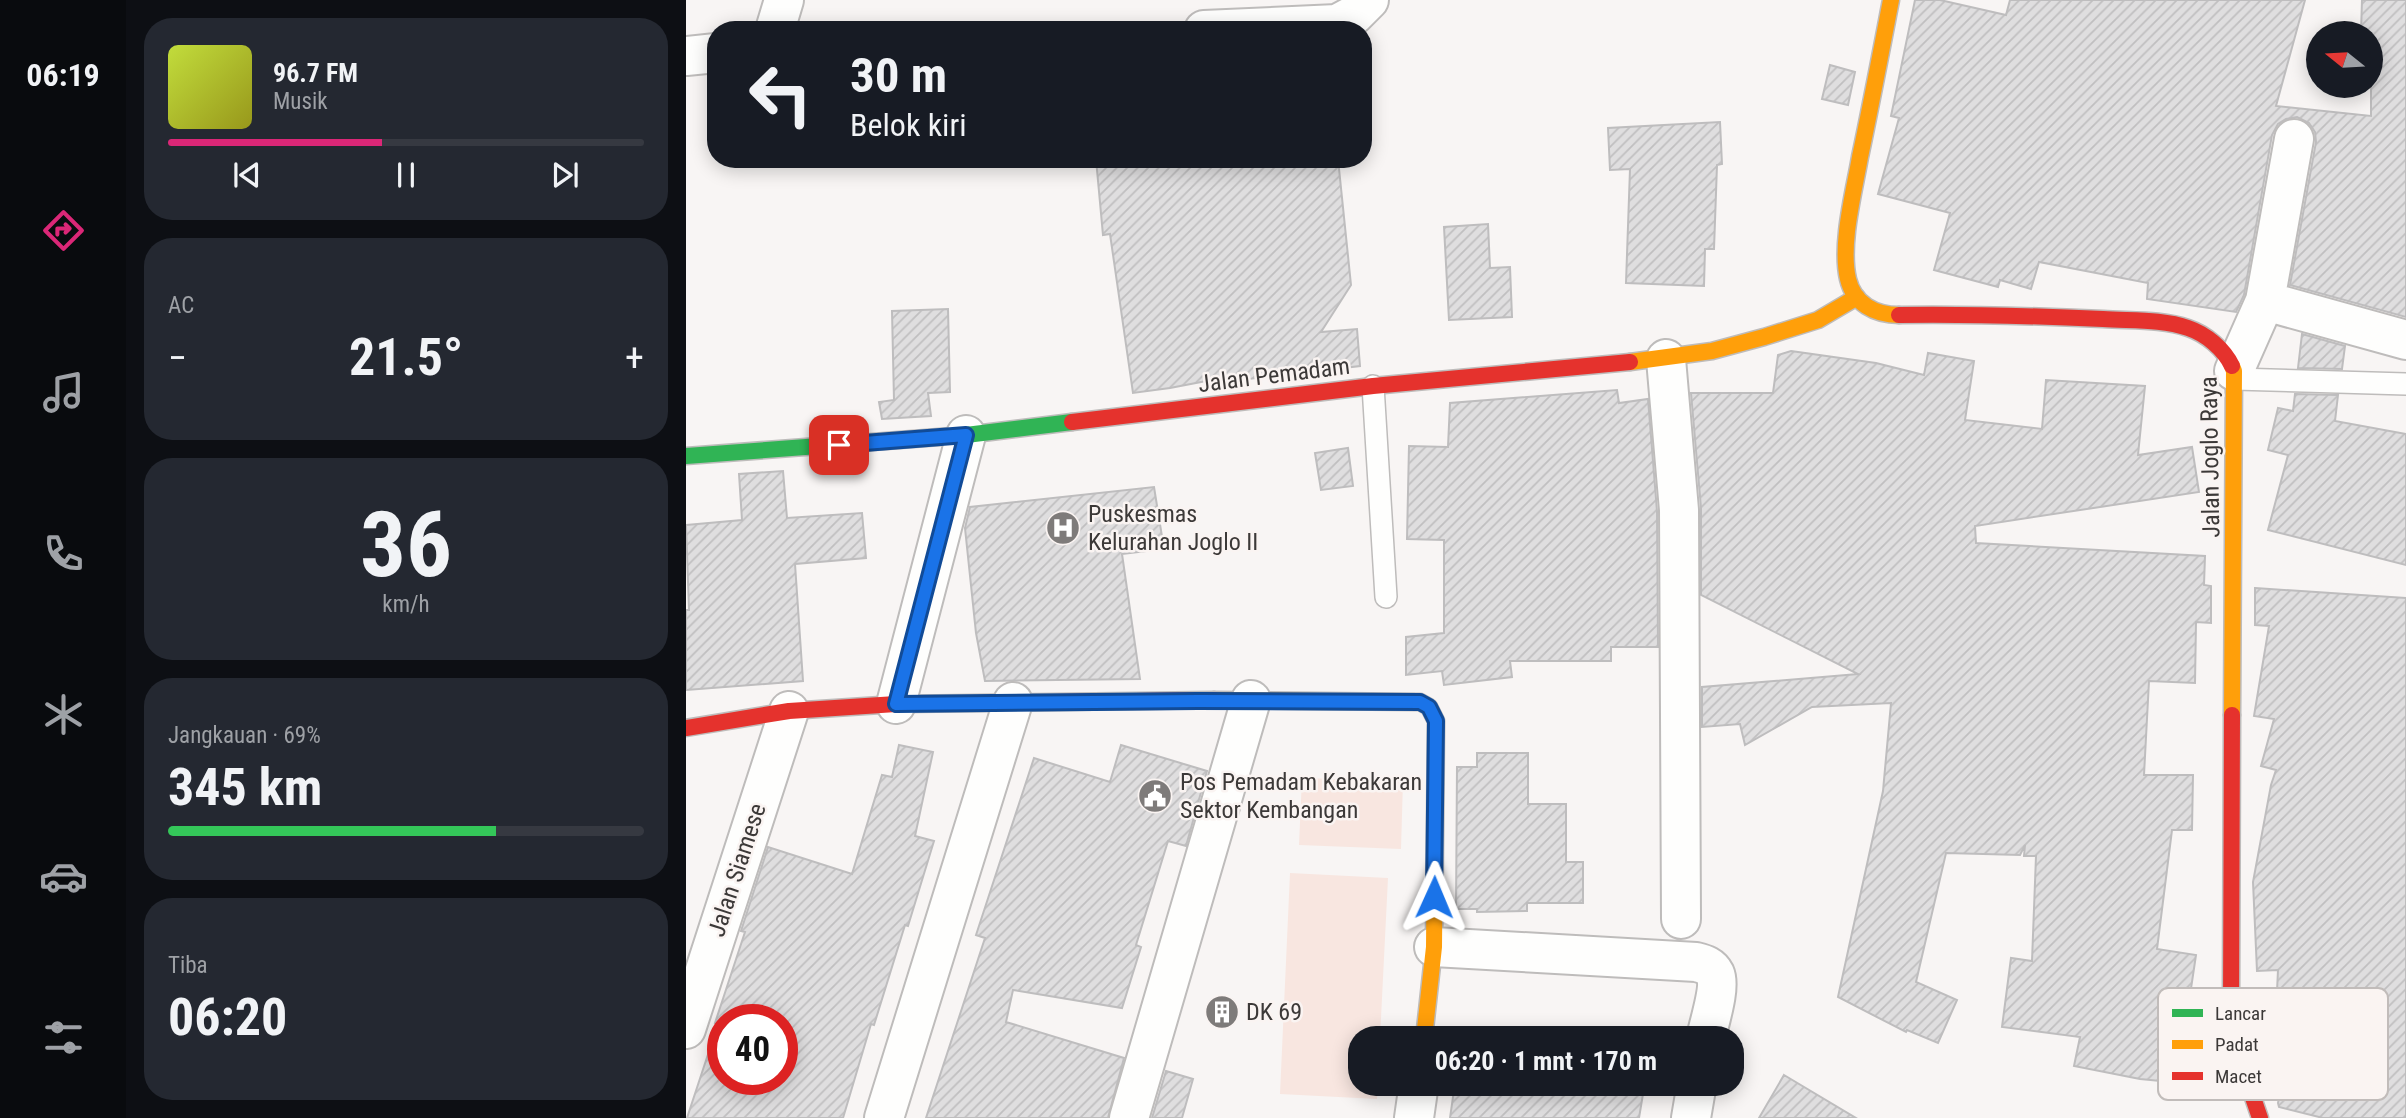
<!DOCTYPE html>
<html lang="id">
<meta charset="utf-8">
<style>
body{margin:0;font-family:"Roboto Condensed",sans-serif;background:#242831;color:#f1f3f6;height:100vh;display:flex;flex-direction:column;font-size:26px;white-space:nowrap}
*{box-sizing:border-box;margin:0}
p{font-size:23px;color:#9ea1a6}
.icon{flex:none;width:38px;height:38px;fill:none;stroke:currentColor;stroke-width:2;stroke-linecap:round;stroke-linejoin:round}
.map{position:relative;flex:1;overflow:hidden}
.sheet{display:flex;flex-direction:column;gap:18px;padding:18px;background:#0d0f14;width:560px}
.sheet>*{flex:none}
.guide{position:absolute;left:21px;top:21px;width:665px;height:147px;border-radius:28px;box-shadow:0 4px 18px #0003;background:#171b24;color:#f1f3f6;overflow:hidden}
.needle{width:46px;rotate:288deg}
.fabs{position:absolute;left:1620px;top:21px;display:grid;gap:14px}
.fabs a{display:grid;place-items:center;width:77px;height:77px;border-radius:50%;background:#171b24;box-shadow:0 4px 18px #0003;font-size:35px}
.speed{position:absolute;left:21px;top:1004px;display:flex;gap:14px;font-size:35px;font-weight:700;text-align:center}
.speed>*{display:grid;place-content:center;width:91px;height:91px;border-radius:50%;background:#171b24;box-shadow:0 4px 18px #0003;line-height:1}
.speed .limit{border:10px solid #d22;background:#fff;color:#111}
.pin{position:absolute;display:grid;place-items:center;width:60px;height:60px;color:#fff;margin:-30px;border-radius:14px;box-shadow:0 4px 10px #0006}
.me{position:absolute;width:77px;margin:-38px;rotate:1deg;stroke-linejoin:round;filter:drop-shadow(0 0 5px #0008)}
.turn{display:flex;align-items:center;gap:24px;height:147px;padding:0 28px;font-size:32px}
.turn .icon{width:91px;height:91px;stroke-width:2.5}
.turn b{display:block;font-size:49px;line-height:60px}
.big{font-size:52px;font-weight:700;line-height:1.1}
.sheet .tile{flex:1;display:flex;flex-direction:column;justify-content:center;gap:10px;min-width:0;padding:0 24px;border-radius:28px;background:#242831}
.sheet .dial{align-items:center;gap:0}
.dial b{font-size:91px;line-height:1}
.song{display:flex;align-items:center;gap:21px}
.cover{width:84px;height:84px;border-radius:10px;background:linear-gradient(135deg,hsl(70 70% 55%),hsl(60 70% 35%))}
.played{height:7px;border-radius:4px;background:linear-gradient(90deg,#db2777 45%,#363941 45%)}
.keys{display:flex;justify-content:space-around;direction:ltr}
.heat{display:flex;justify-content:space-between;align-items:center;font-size:38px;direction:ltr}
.charge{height:10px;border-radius:5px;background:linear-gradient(90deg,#34c759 69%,#363941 0)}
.trip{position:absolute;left:662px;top:1026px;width:396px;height:70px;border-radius:28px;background:#171b24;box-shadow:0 4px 18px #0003;font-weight:700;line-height:70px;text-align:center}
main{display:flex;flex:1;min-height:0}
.menu{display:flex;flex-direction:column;width:126px;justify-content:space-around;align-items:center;background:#090b0e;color:#9ea1a6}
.menu .icon{width:49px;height:49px}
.menu .on{color:#db2777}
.menu b{font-size:32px;color:#f1f3f6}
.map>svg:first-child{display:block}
</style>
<main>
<nav class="menu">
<b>06:19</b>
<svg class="icon on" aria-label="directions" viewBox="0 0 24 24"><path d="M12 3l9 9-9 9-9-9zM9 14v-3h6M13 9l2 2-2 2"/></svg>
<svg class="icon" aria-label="music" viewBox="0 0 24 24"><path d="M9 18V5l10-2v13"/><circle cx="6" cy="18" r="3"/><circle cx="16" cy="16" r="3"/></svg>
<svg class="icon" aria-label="phone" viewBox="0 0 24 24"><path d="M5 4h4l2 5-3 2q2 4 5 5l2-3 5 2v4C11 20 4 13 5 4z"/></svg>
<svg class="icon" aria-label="climate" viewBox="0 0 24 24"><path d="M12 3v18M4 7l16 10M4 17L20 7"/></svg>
<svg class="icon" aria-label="car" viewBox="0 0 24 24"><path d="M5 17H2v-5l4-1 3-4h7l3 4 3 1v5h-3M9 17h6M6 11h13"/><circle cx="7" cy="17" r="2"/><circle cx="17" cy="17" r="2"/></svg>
<svg class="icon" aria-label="filters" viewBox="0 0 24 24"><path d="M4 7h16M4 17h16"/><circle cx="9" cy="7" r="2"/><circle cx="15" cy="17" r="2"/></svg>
</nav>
<section class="sheet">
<div class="tile">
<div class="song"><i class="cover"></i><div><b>96.7 FM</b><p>Musik</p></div></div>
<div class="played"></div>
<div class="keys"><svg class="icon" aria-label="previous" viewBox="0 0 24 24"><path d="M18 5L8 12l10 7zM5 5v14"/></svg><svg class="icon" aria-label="pause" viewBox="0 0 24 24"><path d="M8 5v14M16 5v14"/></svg><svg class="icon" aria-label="next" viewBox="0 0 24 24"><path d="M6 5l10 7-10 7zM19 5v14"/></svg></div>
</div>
<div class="tile"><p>AC</p>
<div class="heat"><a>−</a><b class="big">21.5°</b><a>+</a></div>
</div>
<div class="tile dial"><b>36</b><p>km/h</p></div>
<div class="tile"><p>Jangkauan · 69%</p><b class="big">345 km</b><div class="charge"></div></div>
<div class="tile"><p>Tiba</p><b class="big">06:20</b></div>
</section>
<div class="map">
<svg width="1720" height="1118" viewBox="0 0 1720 1118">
<defs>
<pattern id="building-hatch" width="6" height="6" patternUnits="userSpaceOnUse" patternTransform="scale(1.75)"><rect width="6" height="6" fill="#dfdedf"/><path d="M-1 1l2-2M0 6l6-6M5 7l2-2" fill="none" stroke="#c0bfc0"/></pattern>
</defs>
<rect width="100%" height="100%" fill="#f8f5f4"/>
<path fill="#f8e6e0" d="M616 778 717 781 715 849 613 845Z
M604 873 702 878 694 1038H674V1083H692L691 1099 594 1094Z"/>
<path fill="url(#building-hatch)" stroke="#bebdbe" stroke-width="2" fill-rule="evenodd" d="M1229 0H1254L1320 15 1324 0H1619L1590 106 1685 116V33H1675L1676 0H1720V317L1604 285 1630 142 1629 132 1623 123 1611 117 1600 119 1592 124 1586 135 1558 295 1550 312 1461 299 1462 283 1353 262 1345 289 1314 280 1312 287 1248 270 1264 213 1192 194 1213 118 1205 116Z
M1144 65 1169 72 1162 105 1136 99Z
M1034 122 1036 164 1031 165 1028 249H1019L1018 286 940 283 944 169 924 170 922 128Z
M410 159H652L665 285 635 332 671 329 674 366 563 379 562 373 484 388 447 393 424 234 417 235Z
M802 224 804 268 824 267 826 317 763 320 758 227Z
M262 309 264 392 242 393 245 416 196 419 193 402 208 400 206 311Z
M1616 334 1659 346 1656 369 1612 368Z
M1105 351 1190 363 1238 375 1242 353 1288 361 1279 420 1356 429 1360 380 1459 386 1452 455 1506 447 1513 492 1289 526 1290 543 1519 556 1518 585 1525 586V623L1510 622 1509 683 1463 681 1458 775H1507L1506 830H1486L1471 949 1510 955 1500 1022 1510 1024V1049L1505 1084 1454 1079 1388 1066 1394 1037 1316 1027 1325 958 1346 961 1350 856H1338L1339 845 1334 855 1260 853 1230 982 1271 1000 1252 1043 1221 1030 1220 1032 1152 997 1197 791 1205 703 1126 707 1059 745 1054 724 1016 727V687L1172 674 1015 595V508L1005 393H1087L1092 355Z
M931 390 933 403 962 399 971 511 972 647H925V661H824L826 677 758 685 756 671 720 675V637L758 633V540L721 539 723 446 762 447 764 403Z
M1609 394 1652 395 1649 421 1720 434V565L1582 530 1602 455 1582 450 1592 408 1607 411Z
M662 448 667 486 635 490 629 453Z
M97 471 101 518 176 513 180 558 109 564 117 681 0 690V610H3L0 525 56 520 53 474Z
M468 487 478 549 436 554 454 679 299 681 290 633 279 528 284 507Z
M1569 588 1720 598V1118H1637L1593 1107 1592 1103 1606 1034H1589L1592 970 1571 971 1567 882 1585 785 1590 770 1575 766 1588 719 1568 716 1583 626 1569 625Z
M213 745 247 752 229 836 248 841 222 926 219 925 188 1025 185 1024 157 1118H1L32 1024 29 1023 59 932 55 931 82 847 166 874 196 775 206 777ZM37 1020H96V1080H37Z
M435 745 521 771 500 846 482 841 450 945 455 947 436 1008 327 990 320 1022 438 1058 422 1118H240L299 938 290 935 348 758 424 782Z
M791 753H842V804H880V862H897V903H841V911L791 912V909H770L771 767H791Z
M480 1071 507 1079 496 1118H466Z
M1098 1075 1170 1118H1073Z
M769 1083H928L958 1088 953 1118H764Z"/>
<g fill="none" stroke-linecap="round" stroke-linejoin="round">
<g stroke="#bebcbb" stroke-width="24">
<path id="lane" d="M1549 379 1720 384
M687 386 700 597"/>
</g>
<g stroke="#bebcbb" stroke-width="42">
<path id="street" d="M89 30 98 0
M518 30 651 24 668 15 683 0
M0 56 30 53
M1579 301 1720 340
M980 359 993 510 995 919
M1548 371 1579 301 1608 139
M210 704 280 435
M748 947 1010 962C1018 964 1025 966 1029 974 1035 987 1023 1023 1020 1038
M0 1029 103 711
M198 1118 327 702
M443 1118 565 700
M728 1118 733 1083
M1005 1118 1011 1083"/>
</g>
<g stroke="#bebcbb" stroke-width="19">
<path id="fast" d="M0 456 280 435 386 422"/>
</g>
<g stroke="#bebcbb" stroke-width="19">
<path id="slow" d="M1205 0C1195 52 1185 105 1174 157 1168 192 1154 244 1162 279 1168 304 1189 315 1213 315
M944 362 1026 351 1078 337 1132 320 1171 297
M1546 366 1548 371 1546 715
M528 700 734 702 743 707 750 721 748 947 738 1038"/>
</g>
<g stroke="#bebcbb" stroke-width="19">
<path id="jam" d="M1213 315C1282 314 1349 316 1417 319 1445 321 1476 319 1502 328 1520 334 1538 349 1546 366
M386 422 687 386 944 362
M1546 715 1545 1007 1550 1048 1574 1118
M0 728 103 711 210 704 528 700"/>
</g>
<use href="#lane" stroke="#fefefd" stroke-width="21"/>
<use href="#street" stroke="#fefefd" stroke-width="38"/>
<use href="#fast" stroke="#30b455" stroke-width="16"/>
<use href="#slow" stroke="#ff9f0a" stroke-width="16"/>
<use href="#jam" stroke="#e5322d" stroke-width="16"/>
</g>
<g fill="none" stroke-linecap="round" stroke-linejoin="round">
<g stroke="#114b97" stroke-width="18">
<path id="route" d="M153 445 280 435 210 704 512 701 734 702 743 707 750 721 748 897"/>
</g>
<use href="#route" stroke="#1a73e8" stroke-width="12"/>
</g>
<defs>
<g id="hospital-disc" transform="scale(1.75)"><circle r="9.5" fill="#7e7b7a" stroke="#faf4f2"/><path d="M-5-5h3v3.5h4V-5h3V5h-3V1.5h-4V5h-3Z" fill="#fff"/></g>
<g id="civic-disc" transform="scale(1.75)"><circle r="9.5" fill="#7e7b7a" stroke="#faf4f2"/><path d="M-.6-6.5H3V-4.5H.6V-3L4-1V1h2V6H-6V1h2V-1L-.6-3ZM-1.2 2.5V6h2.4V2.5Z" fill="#fff"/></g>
<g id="building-disc" transform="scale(1.75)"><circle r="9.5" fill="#7e7b7a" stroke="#faf4f2"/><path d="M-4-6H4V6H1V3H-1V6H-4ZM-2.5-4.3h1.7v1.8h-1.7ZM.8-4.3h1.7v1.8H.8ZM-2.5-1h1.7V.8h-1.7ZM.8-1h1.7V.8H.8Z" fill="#fff"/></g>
</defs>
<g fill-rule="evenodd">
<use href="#hospital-disc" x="377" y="528"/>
<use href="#civic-disc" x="469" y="796"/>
<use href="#building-disc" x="536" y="1012"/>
</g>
<g text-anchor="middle" stroke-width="5" stroke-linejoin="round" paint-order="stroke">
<g font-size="24" fill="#3c3938" stroke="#faf4f2">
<text transform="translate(588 375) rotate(-7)" y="8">Jalan Pemadam</text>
<text transform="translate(1524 457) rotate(-91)" y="8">Jalan Joglo Raya</text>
<text transform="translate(51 870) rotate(-72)" y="8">Jalan Siamese</text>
</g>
<g font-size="24" fill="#3c3938" stroke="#faf4f2" text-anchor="start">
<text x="402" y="522">Puskesmas<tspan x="402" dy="28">Kelurahan Joglo II</tspan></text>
<text x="494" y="790">Pos Pemadam Kebakaran<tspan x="494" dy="28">Sektor Kembangan</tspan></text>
<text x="560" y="1020">DK 69</text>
</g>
</g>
<rect x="1472" y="988" width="230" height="112" rx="10" fill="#faf4f2" stroke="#c1bcba" stroke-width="2"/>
<rect x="1486" y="1009" width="31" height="8" fill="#30b455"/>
<rect x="1486" y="1040" width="31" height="9" fill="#ff9f0a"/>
<rect x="1486" y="1072" width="31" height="8" fill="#e5322d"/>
<g font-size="19" fill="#3c3938">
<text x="1529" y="1020">Lancar</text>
<text x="1529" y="1051">Padat</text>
<text x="1529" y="1083">Macet</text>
</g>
</svg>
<div class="fabs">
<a><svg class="needle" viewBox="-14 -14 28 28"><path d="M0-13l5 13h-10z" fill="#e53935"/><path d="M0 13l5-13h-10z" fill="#9ea1a6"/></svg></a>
</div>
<div class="speed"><div class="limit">40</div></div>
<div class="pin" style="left:153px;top:445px;background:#d93025"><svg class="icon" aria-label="arrive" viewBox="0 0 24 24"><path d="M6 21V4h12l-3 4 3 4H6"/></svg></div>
<svg class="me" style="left:748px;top:897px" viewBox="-20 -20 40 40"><path d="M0-17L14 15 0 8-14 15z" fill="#1a73e8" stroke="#fff" stroke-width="4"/></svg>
<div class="trip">06:20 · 1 mnt · 170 m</div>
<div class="guide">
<div class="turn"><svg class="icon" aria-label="left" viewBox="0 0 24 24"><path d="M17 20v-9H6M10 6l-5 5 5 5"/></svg><div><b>30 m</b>Belok kiri</div></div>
</div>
</div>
</main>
